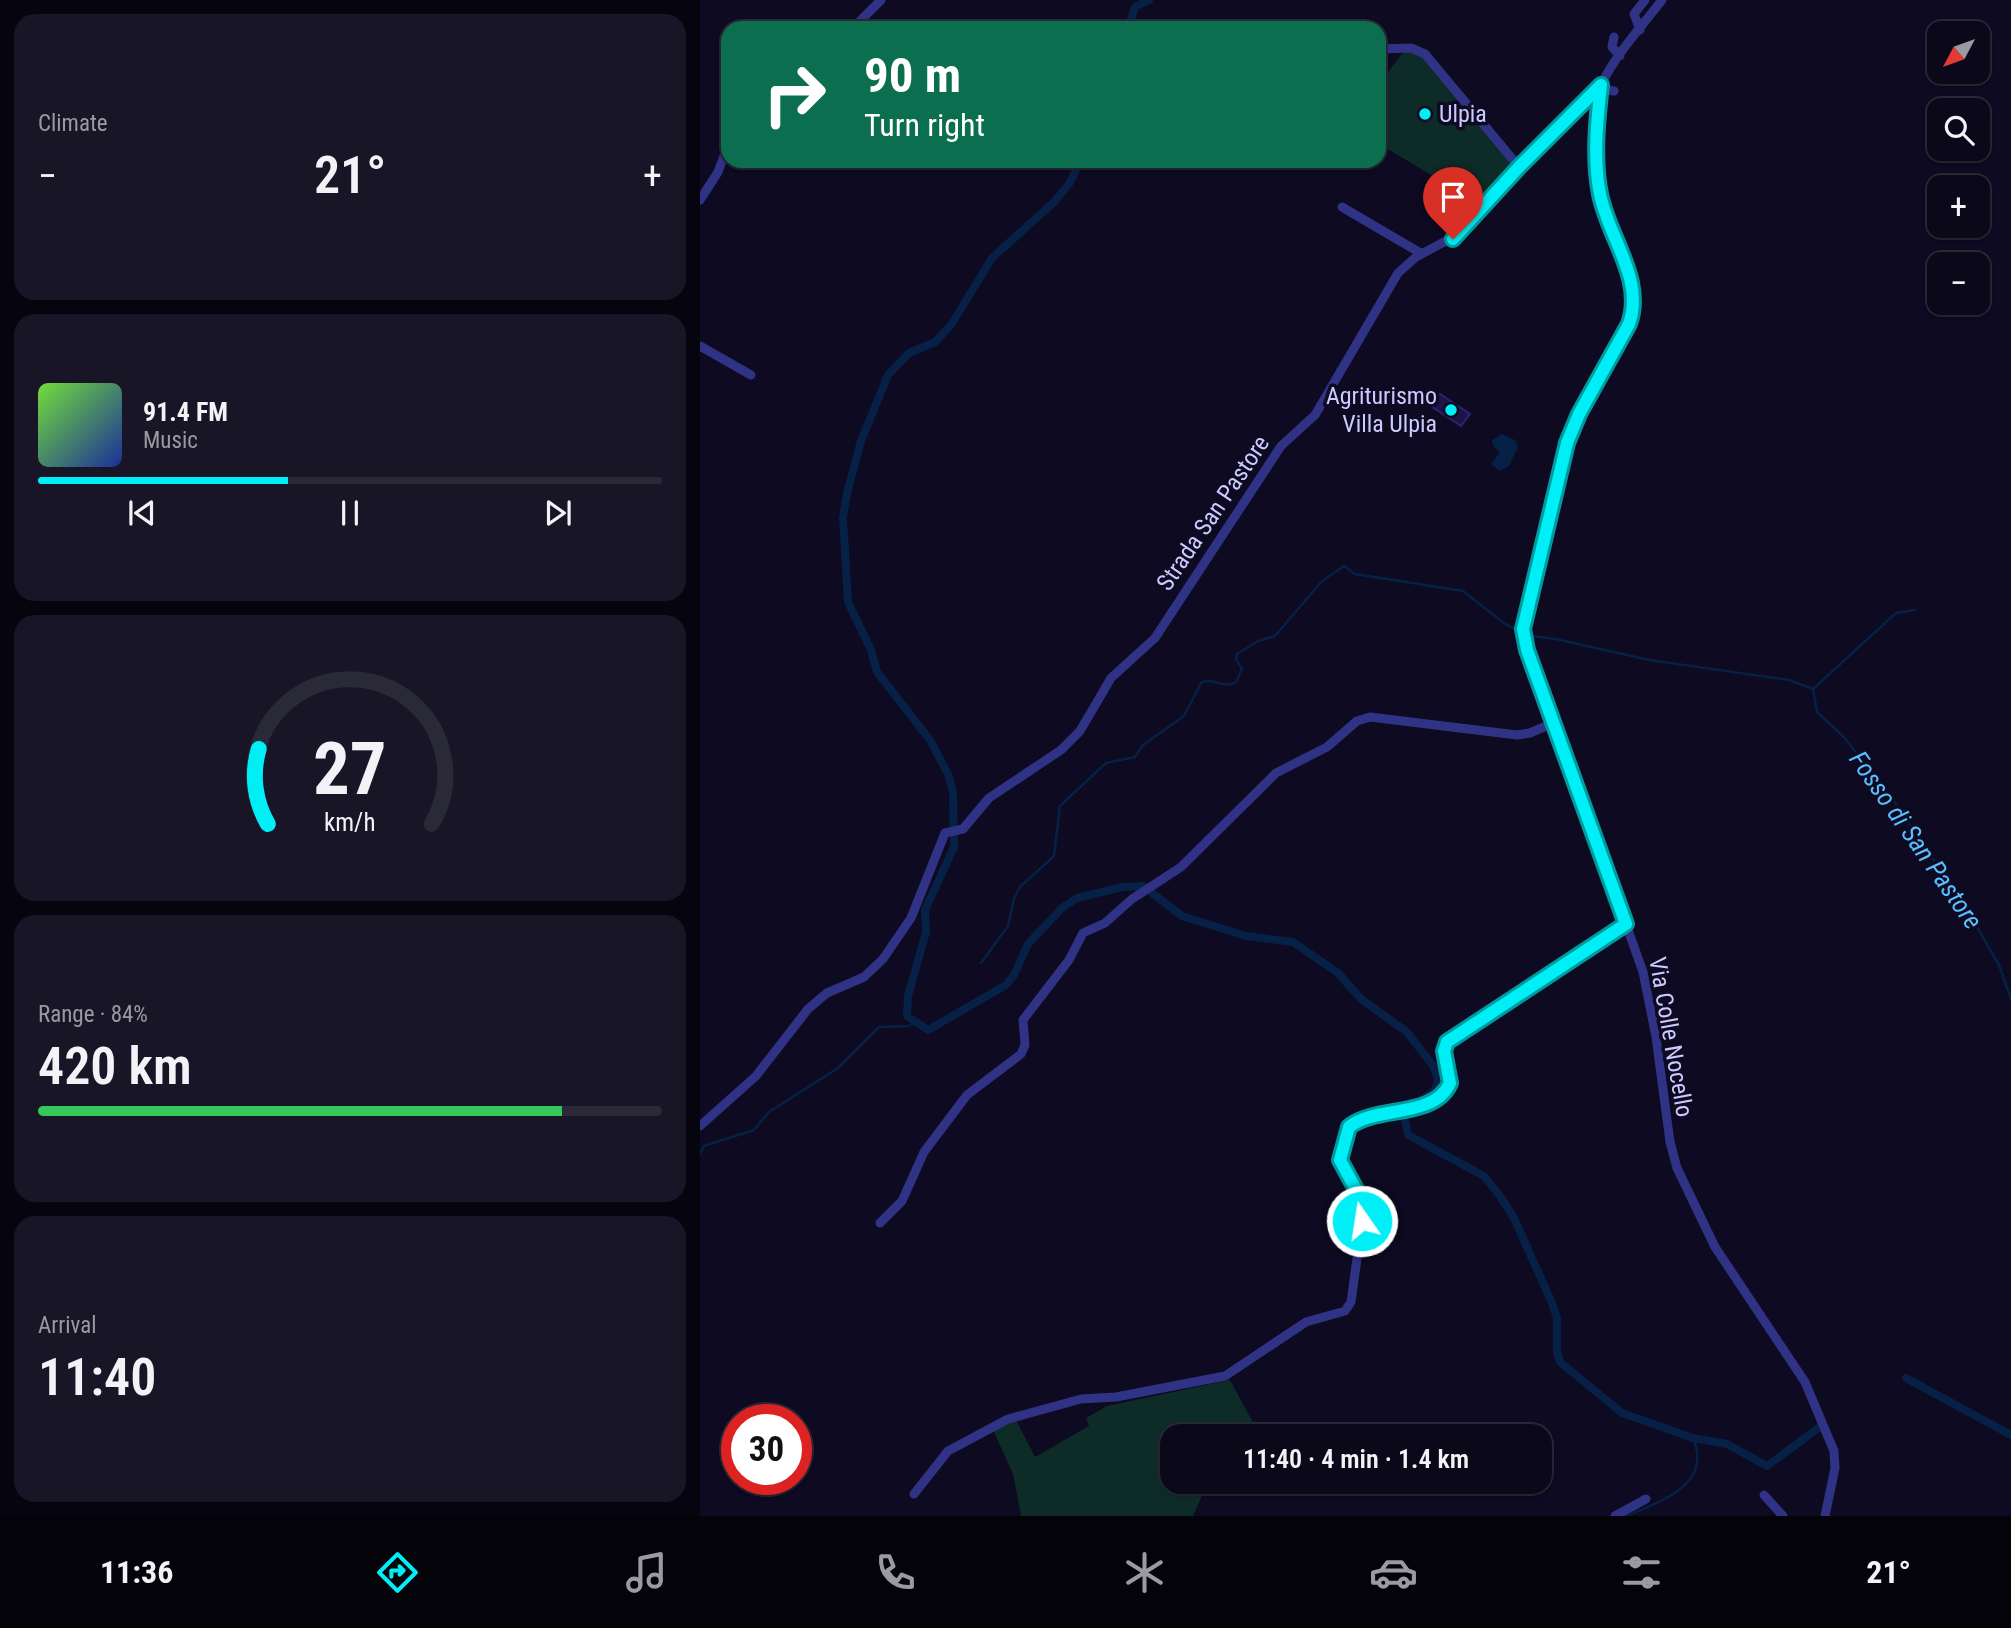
<!DOCTYPE html>
<meta charset="utf-8">
<style>
body{margin:0;font-family:"Roboto Condensed",sans-serif;background:#181626;color:#f1f3f6;height:100vh;display:flex;flex-direction:column;font-size:26px;white-space:nowrap}
*{box-sizing:border-box;margin:0}
p{font-size:23px;color:#999aa2}
.icon{flex:none;width:38px;height:38px;fill:none;stroke:currentColor;stroke-width:2;stroke-linecap:round;stroke-linejoin:round}
.map{position:relative;flex:1;overflow:hidden}
.details{display:flex;flex-direction:column;gap:14px;padding:14px;background:#06040e;width:700px}
.details>*{flex:none}
.top-card{position:absolute;left:21px;top:21px;width:665px;height:147px;border-radius:21px;box-shadow:0 2px 5px #0004,0 0 0 2px #2a2938;background:#0b6e4f;color:#fff;overflow:hidden}
.needle{width:46px;rotate:229deg}
.buttons{position:absolute;left:1227px;top:21px;display:grid;gap:14px}
.buttons a{display:grid;place-items:center;width:63px;height:63px;border-radius:14px;background:#0a0819;box-shadow:0 2px 5px #0004,0 0 0 2px #2a2938;font-size:35px}
.speed{position:absolute;left:21px;top:1404px;display:flex;gap:14px;font-size:35px;font-weight:700;text-align:center}
.speed>*{display:grid;place-content:center;width:91px;height:91px;border-radius:50%;background:#0a0819;box-shadow:0 2px 5px #0004,0 0 0 2px #2a2938;line-height:1}
.speed .limit{border:10px solid #d22;background:#fff;color:#111}
.pin{position:absolute;display:grid;place-items:center;width:60px;height:60px;color:#fff;margin:-72px -30px;border-radius:50% 50% 50% 0;rotate:-45deg;box-shadow:0 0 7px #0007}
.pin .icon{rotate:45deg}
.me{position:absolute;width:77px;margin:-38px;rotate:347deg;stroke-linejoin:round;filter:drop-shadow(0 0 5px #0008)}
.turn{display:flex;align-items:center;gap:24px;height:147px;padding:0 28px;font-size:32px}
.turn .icon{width:91px;height:91px;stroke-width:2.5}
.turn b{display:block;font-size:49px;line-height:60px}
.big{font-size:52px;font-weight:600;line-height:1.1}
.details .widget{flex:1;display:flex;flex-direction:column;justify-content:center;gap:10px;min-width:0;padding:0 24px;border-radius:21px;background:#181626}
.details .dial{align-items:center;gap:0}
.dial svg{height:182px;overflow:visible;fill:none;stroke:#2a2938;stroke-width:7;stroke-linecap:round;text-anchor:middle}
.dial text{fill:#f1f3f6;stroke:none}
.song{display:flex;align-items:center;gap:21px}
.cover{width:84px;height:84px;border-radius:10px;background:linear-gradient(135deg,hsl(100 70% 55%),hsl(230 70% 35%))}
.played{height:7px;border-radius:4px;background:linear-gradient(90deg,#00eef5 40%,#2a2938 40%)}
.keys{display:flex;justify-content:space-around;direction:ltr}
.heat{display:flex;justify-content:space-between;align-items:center;font-size:38px;direction:ltr}
.charge{height:10px;border-radius:5px;background:linear-gradient(90deg,#34c759 84%,#2a2938 0)}
.trip{position:absolute;left:460px;top:1424px;width:392px;height:70px;border-radius:21px;background:#0a0819;box-shadow:0 2px 5px #0004,0 0 0 2px #2a2938;font-weight:600;line-height:70px;text-align:center}
.tabs{display:flex;height:112px;justify-content:space-around;align-items:center;background:#04030a;color:#999aa2}
.tabs .icon{width:49px;height:49px}
.tabs .active{color:#00eef5}
.tabs b{font-size:32px;color:#f1f3f6}
main{display:flex;flex:1;min-height:0}
.map>svg:first-child{display:block}
</style>
<main>
<section class="details">
<div class="widget"><p>Climate</p>
<div class="heat"><a>−</a><b class="big">21°</b><a>+</a></div>
</div>
<div class="widget">
<div class="song"><i class="cover"></i><div><b>91.4 FM</b><p>Music</p></div></div>
<div class="played"></div>
<div class="keys"><svg class="icon" aria-label="previous" viewBox="0 0 24 24"><path d="M18 5L8 12l10 7zM5 5v14"/></svg><svg class="icon" aria-label="pause" viewBox="0 0 24 24"><path d="M8 5v14M16 5v14"/></svg><svg class="icon" aria-label="next" viewBox="0 0 24 24"><path d="M6 5l10 7-10 7zM19 5v14"/></svg></div>
</div>
<div class="widget dial"><svg viewBox="0 0 100 80">
<path d="M14 69A42 42 0 1 1 86 69"/>
<path d="M14 69A42 42 0 0 1 10 36" stroke="#00eef5"/>
<text x="50" y="56" font-size="32" font-weight="700">27</text>
<text x="50" y="72" font-size="11">km/h</text>
</svg></div>
<div class="widget"><p>Range · 84%</p><b class="big">420 km</b><div class="charge"></div></div>
<div class="widget"><p>Arrival</p><b class="big">11:40</b></div>
</section>
<div class="map">
<svg width="1311" height="1516" viewBox="0 0 1311 1516">
<rect width="100%" height="100%" fill="#0d0a21"/>
<path fill="#0d2c28" d="M710 43 814 167 780 204 679 144V84Z
M530 1380 561 1437H472V1482H508L493 1516H321L313 1474 293 1430 315 1418 335 1457 389 1426 386 1418 407 1406Z"/>
<path fill="#062145" d="M802 434 815 440 818 447 809 466 799 471 791 464 800 452 793 446 792 440Z"/>
<g fill="none" stroke-linecap="round" stroke-linejoin="round">
<path stroke="#062145" stroke-width="2.5" d="M1113 689 1117 712 1144 737 1195 803 1264 905 1299 965 1311 999
M1113 689 1196 613 1215 610
M281 963 308 926 314 898 320 887 354 856 360 806 406 763 435 757 443 745 484 716 501 683C513 676 523 690 536 682L542 669 536 659 537 654 558 641 575 636 622 581 644 566 655 574 763 591 805 624 831 636 856 639 949 660 1089 680 1113 689
M0 1154 4 1146 54 1130 69 1112 138 1068 179 1027 209 1026 215 1022
M927 1516C961 1501 1013 1485 993 1438"/>
<path stroke="#062145" stroke-width="8" d="M428 28 435 7 449 0
M381 161 369 184 353 203 292 258 251 325 235 342 209 353 188 375 161 441 147 493 143 518 148 602 171 650 177 672 230 740 248 774 253 792 254 847 225 910 226 932 208 996 207 1016 228 1030 306 985 314 975 328 944 362 908 377 898 423 887 443 886 482 916 546 936 593 942 638 973 661 999 707 1032 734 1067 738 1080 735 1090 715 1105 703 1108 708 1135 784 1176 800 1196 814 1218 852 1303 857 1318V1352L860 1362 922 1413 993 1438 1027 1444 1067 1466 1121 1426
M1206 1378 1311 1435"/>
</g>
<path fill="#1b1444" stroke="#2e2473" stroke-width="2" d="M740 394 770 414 761 426 732 407Z"/>
<g fill="none" stroke-linecap="round" stroke-linejoin="round">
<path stroke="#303385" stroke-width="9" d="M962 0C942 26 917 53 902 83 888 113 899 201 911 231 924 261 941 291 929 324L879 414 867 443 823 621V635L943 972 956 1037 970 1142 977 1168 1015 1247 1105 1382 1134 1451 1135 1468 1125 1516
M153 28 181 0
M940 30 934 14 945 0
M914 37 912 47 920 56
M679 49 711 48 725 54 819 167
M901 89 914 91
M0 200 18 172 28 145
M642 207 722 254
M0 346 51 375
M0 1126 56 1076 108 1009 127 993 164 977 183 959 211 918 245 833 263 829 289 798 361 750 380 731 411 678 455 638 581 446 615 415 698 273 716 257 757 235 819 167 901 85
M180 1223 202 1201 224 1152 267 1095 321 1054 325 1045 323 1020 369 960 383 933 405 923 432 899 481 867 576 773 627 747 657 721 670 717 817 735 830 733 853 723
M214 1494 248 1451 308 1419 381 1399 416 1397 525 1376 606 1322 645 1311 651 1302 663 1215 659 1195 640 1160 649 1127C676 1105 735 1119 750 1083L744 1051 748 1042 927 924
M1064 1495 1083 1516
M915 1516 946 1499"/>
</g>
<g fill="none" stroke-linecap="round" stroke-linejoin="round">
<g stroke="#009b9f" stroke-width="18">
<path id="route" d="M662 1221 659 1195 640 1160 649 1127C676 1105 734 1119 750 1083L744 1051 747 1042 926 924 827 650 823 629 867 443 879 414 929 324C945 279 908 237 900 194 893 159 897 120 901 85L819 167 753 239"/>
</g>
<use href="#route" stroke="#00eef5" stroke-width="12"/>
</g>
<g fill="#00eef5" stroke="#0d0a21" stroke-width="2.5">
<circle cx="725" cy="114" r="7"/>
<circle cx="751" cy="410" r="7"/>
</g>
<g text-anchor="middle" stroke-width="7" stroke-linejoin="round" paint-order="stroke">
<g font-size="24" fill="#cdcaff" stroke="#0d0a21" text-anchor="start">
<text x="739" y="122">Ulpia</text>
<text x="737" y="404" text-anchor="end">Agriturismo<tspan x="737" dy="28">Villa Ulpia</tspan></text>
</g>
<g font-size="24" fill="#cdcaff" stroke="#0d0a21">
<text transform="translate(513 513) rotate(-56)" y="8">Strada San Pastore</text>
<text transform="translate(971 1037) rotate(80)" y="8">Via Colle Nocello</text>
</g>
<g font-size="26" font-style="italic" fill="#58beff" stroke="#0d0a21">
<text transform="translate(1216 840) rotate(55)" y="9">Fosso di San Pastore</text>
</g>
</g>
</svg>
<div class="buttons">
<a><svg class="needle" viewBox="-14 -14 28 28"><path d="M0-13l5 13h-10z" fill="#e53935"/><path d="M0 13l5-13h-10z" fill="#999aa2"/></svg></a>
<a><svg class="icon" aria-label="search" viewBox="0 0 24 24"><circle cx="10" cy="10" r="6"/><path d="M15 15l6 6"/></svg></a>
<a>+</a>
<a>−</a>
</div>
<div class="speed"><div class="limit">30</div></div>
<div class="pin" style="left:753px;top:239px;background:#d93025"><svg class="icon" aria-label="arrive" viewBox="0 0 24 24"><path d="M6 21V4h12l-3 4 3 4H6"/></svg></div>
<svg class="me" style="left:662px;top:1221px" viewBox="-20 -20 40 40"><circle r="17" fill="#00eef5" stroke="#fff" stroke-width="3"/><path d="M0-11L8 9 0 5-8 9z" fill="#fff"/></svg>
<div class="trip">11:40 · 4 min · 1.4 km</div>
<div class="top-card">
<div class="turn"><svg class="icon" aria-label="right" viewBox="0 0 24 24"><path d="M7 20v-9h11M14 6l5 5-5 5"/></svg><div><b>90 m</b>Turn right</div></div>
</div>
</div>
</main>
<nav class="tabs">
<b>11:36</b>
<svg class="icon active" aria-label="directions" viewBox="0 0 24 24"><path d="M12 3l9 9-9 9-9-9zM9 14v-3h6M13 9l2 2-2 2"/></svg>
<svg class="icon" aria-label="music" viewBox="0 0 24 24"><path d="M9 18V5l10-2v13"/><circle cx="6" cy="18" r="3"/><circle cx="16" cy="16" r="3"/></svg>
<svg class="icon" aria-label="phone" viewBox="0 0 24 24"><path d="M5 4h4l2 5-3 2q2 4 5 5l2-3 5 2v4C11 20 4 13 5 4z"/></svg>
<svg class="icon" aria-label="climate" viewBox="0 0 24 24"><path d="M12 3v18M4 7l16 10M4 17L20 7"/></svg>
<svg class="icon" aria-label="car" viewBox="0 0 24 24"><path d="M5 17H2v-5l4-1 3-4h7l3 4 3 1v5h-3M9 17h6M6 11h13"/><circle cx="7" cy="17" r="2"/><circle cx="17" cy="17" r="2"/></svg>
<svg class="icon" aria-label="filters" viewBox="0 0 24 24"><path d="M4 7h16M4 17h16"/><circle cx="9" cy="7" r="2"/><circle cx="15" cy="17" r="2"/></svg>
<b>21°</b>
</nav>
